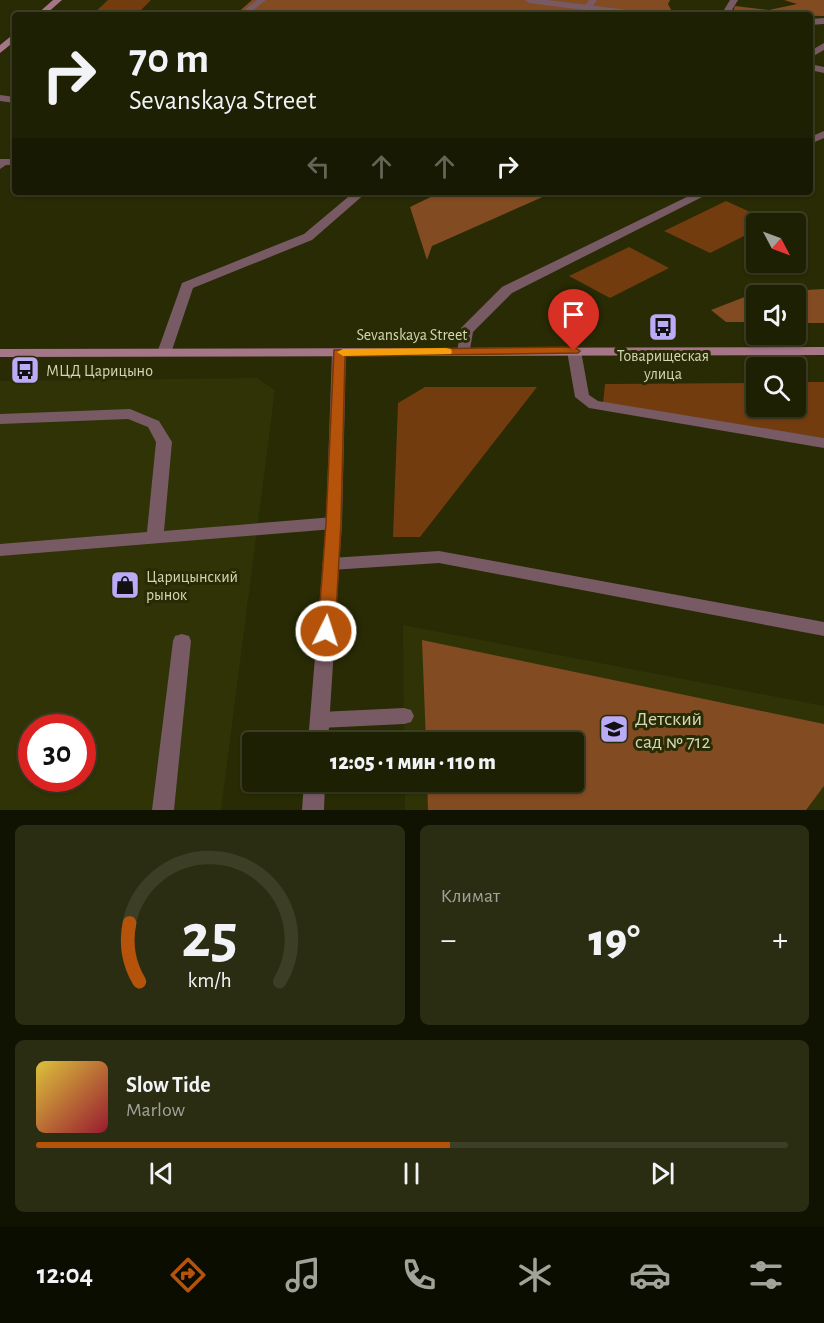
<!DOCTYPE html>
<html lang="ru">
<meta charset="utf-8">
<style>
body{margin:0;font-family:"Alegreya Sans",sans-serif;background:#2b2d12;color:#f1f3f6;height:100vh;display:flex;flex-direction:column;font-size:22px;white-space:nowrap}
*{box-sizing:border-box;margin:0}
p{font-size:20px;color:#a1a39a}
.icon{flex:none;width:33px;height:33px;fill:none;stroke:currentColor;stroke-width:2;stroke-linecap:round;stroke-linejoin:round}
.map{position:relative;height:810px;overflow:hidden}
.sheet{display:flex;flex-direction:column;gap:15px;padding:15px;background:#101202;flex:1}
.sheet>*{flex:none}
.guide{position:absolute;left:12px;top:12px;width:801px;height:183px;border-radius:6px;box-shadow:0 2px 4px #0004,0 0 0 2px #3c3e25;background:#1e2003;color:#f1f3f6;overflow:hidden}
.needle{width:39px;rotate:131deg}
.controls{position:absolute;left:746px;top:213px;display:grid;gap:12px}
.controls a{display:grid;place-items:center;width:60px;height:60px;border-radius:6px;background:#1e2003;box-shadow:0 2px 4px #0004,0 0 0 2px #3c3e25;font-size:30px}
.speed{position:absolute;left:18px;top:714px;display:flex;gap:12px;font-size:30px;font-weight:700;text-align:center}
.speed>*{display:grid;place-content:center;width:78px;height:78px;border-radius:50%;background:#1e2003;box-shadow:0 2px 4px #0004,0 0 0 2px #3c3e25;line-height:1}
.speed .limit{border:9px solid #d22;background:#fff;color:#111}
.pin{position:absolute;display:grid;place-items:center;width:51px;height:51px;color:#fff;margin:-62px -26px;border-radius:50% 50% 50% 0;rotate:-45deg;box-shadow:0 0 6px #0007}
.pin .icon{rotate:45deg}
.me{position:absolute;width:66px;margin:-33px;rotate:4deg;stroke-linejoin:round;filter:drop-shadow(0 0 4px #0008)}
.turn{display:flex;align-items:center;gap:21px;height:126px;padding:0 18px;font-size:27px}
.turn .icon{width:78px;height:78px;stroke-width:2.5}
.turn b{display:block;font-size:42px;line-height:51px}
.lanes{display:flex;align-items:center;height:57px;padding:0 18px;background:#0003;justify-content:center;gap:30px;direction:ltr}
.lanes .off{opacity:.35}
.big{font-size:45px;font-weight:800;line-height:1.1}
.sheet .card{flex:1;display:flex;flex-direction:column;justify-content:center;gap:9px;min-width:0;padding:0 21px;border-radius:9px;background:#2b2d12}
.sheet .dial{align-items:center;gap:0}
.dial svg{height:156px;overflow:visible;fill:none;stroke:#3c3e25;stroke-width:7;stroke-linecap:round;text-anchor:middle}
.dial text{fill:#f1f3f6;stroke:none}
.song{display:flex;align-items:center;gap:18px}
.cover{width:72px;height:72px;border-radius:9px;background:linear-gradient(135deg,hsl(50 70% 55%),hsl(350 70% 35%))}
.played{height:6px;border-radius:3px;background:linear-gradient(90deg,#b45309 55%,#3c3e25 55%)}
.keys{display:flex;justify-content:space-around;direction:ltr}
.heat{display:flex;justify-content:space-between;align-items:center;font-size:33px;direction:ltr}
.sheet .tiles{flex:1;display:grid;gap:15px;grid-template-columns:1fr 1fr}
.card:last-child{grid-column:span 2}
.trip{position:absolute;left:242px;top:732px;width:342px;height:60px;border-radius:6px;background:#1e2003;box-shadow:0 2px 4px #0004,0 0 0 2px #3c3e25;font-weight:800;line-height:60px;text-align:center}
.tabs{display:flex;height:96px;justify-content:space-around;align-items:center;background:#0c0d01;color:#a1a39a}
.tabs .icon{width:42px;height:42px}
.tabs .active{color:#b45309}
.tabs b{font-size:27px;color:#f1f3f6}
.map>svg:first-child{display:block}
</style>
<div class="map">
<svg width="824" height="810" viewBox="0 0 824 810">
<rect width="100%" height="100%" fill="#282b04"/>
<path fill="#2f3306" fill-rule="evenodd" d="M257 378 275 390 221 810H0V381ZM32 728H82V778H32Z
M403 625 824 706V810H405V782H573V742H404Z"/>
<path fill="#733c0f" d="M108 0H151L136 15H92Z
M726 201 772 222 756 224V230L710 253 664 231Z
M629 247 669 268 610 298 569 276Z
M795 382H824V438L603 404 605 384 756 383V406H795Z
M425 387H537L420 537H393L398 403Z"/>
<path fill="#824b22" d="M252 0H670L668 4 674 15H235Z
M784 0H824V16L732 15 735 6 769 10 797 4Z
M441 192H554L432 246 427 260 410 207Z
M824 289V323H795V296H756V322H726L711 310 755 293Z
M422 640 824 724V786L806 810H428L427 782H573V742H426Z"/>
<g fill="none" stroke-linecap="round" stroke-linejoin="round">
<path fill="#785a65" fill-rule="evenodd" d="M257 0H266L247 15H238Z
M589 0H597L590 10H584L583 8Z
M730 0H738L729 15H721Z
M824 43V50L810 58V51Z
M810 64 824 67V73L810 70Z
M0 95 15 97V103L0 101Z
M824 131V138L810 144V137Z
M0 159H15V165H6L0 169Z
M354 192H367L312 240 193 288 171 353 169 356H159L157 353 182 283 304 234Z
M697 192H712L512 293 473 332 469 355 464 356 457 352 461 328 502 287Z
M574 347 581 351 589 395 598 401 824 438V448L589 408 575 397 567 351Z
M130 409 159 421 172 442 164 531 334 517 340 519 342 523 340 527 334 529 0 556V544L147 532 156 442 148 427 128 419 0 424V414Z
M439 551 824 622V636L439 563 331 570 325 568 322 564 325 560 331 558Z
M182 634 189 636 191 641 174 810H152L173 641 175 636Z
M404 708 411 710 414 716 411 722 404 724 320 728 313 726 310 720 313 714 320 712Z"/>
<path fill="#785a65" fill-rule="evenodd" d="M525 0H548L643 12 647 15H623L529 3Z
M824 18V24L810 25V19Z
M339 349 346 353 342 523 328 742H308L326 523 332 353Z
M304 782H325L324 810H302Z"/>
<path fill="#a57588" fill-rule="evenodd" d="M53 0H62L45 15H36Z
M15 33V41L0 53V45Z
M824 347V355L0 357V349Z"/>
</g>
<path fill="#b45309" stroke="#753606" stroke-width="1.5" d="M574 347 580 351 578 353 345 356 341 523 335 631 332 635 326 637 320 635 318 631 326 523 334 350Z"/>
<path fill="#f59e0b" d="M446 348 451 349 452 352 451 354 343 356 337 352 343 349Z"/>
<defs>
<g id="bus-square" transform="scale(1.5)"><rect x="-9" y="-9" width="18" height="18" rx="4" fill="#bbaaf6" stroke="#282b04"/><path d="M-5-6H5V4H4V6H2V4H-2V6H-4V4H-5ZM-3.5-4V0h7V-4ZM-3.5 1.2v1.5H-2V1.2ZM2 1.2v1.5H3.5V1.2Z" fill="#111"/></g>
<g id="shop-square" transform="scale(1.5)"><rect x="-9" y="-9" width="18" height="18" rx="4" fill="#bbaaf6" stroke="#282b04"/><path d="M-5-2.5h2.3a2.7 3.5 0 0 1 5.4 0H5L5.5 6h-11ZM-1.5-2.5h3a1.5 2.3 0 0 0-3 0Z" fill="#111"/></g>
<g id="school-square" transform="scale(1.5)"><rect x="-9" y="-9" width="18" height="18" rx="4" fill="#bbaaf6" stroke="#282b04"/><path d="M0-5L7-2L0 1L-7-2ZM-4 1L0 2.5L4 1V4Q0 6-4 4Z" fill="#111"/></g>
</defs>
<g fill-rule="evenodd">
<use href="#bus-square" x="663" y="327"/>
<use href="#bus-square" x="25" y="370"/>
<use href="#shop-square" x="125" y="585"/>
<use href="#school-square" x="614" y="729"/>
</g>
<g text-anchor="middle" stroke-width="6" stroke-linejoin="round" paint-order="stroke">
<g font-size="16" fill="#d3d8b4" stroke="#282b04">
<text x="412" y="340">Sevanskaya Street</text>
</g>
<g font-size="16" fill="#d3d8b4" stroke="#282b04" text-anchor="start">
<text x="663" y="361" text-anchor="middle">Товарищеская<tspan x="663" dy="18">улица</tspan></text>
<text x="46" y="376">МЦД Царицыно</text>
<text x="146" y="582">Царицынский<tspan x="146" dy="18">рынок</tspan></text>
</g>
<g font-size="20" fill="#d3d8b4" stroke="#282b04" text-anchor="start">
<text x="635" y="725">Детский<tspan x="635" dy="23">сад № 712</tspan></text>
</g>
</g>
</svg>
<div class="controls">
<a><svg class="needle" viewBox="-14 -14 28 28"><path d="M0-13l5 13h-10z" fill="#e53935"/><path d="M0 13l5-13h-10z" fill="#a1a39a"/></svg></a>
<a><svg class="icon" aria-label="sound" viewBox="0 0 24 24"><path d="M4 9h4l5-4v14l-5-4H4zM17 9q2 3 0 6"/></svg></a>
<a><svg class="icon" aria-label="search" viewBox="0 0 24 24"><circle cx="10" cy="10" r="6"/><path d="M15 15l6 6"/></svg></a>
</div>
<div class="speed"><div class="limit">30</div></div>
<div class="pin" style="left:574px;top:351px;background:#d93025"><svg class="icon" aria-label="arrive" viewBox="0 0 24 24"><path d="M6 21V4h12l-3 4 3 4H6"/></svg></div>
<svg class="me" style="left:326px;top:631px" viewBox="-20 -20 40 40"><circle r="17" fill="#b45309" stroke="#fff" stroke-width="3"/><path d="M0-11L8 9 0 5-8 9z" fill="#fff"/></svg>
<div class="trip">12:05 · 1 мин · 110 m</div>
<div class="guide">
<div class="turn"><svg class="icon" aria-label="right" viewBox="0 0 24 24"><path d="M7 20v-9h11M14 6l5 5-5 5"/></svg><div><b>70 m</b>Sevanskaya Street</div></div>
<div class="lanes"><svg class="icon off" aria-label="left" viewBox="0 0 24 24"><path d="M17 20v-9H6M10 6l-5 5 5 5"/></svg><svg class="icon off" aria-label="ahead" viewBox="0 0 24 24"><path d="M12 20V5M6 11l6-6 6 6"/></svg><svg class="icon off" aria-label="ahead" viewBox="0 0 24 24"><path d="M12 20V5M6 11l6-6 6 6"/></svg><svg class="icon" aria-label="right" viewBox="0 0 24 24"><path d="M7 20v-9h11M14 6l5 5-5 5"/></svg></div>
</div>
</div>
<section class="sheet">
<div class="tiles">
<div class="card dial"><svg viewBox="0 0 100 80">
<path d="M14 69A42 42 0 1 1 86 69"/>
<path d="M14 69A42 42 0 0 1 9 39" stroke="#b45309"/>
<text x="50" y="56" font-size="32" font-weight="700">25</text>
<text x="50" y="72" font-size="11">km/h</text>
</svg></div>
<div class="card"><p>Климат</p>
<div class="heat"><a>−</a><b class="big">19°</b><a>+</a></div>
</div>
<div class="card">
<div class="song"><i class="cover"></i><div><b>Slow Tide</b><p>Marlow</p></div></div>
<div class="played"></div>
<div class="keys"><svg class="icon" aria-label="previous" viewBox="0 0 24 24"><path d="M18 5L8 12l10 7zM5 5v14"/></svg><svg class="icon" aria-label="pause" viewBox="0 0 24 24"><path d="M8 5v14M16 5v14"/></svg><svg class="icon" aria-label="next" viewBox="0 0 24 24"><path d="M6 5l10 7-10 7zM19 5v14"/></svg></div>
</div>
</div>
</section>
<nav class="tabs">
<b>12:04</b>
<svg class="icon active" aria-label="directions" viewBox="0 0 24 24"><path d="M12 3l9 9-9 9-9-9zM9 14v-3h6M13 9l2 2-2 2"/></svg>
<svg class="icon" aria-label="music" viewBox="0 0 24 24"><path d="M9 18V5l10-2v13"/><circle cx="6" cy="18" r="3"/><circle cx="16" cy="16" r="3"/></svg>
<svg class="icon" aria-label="phone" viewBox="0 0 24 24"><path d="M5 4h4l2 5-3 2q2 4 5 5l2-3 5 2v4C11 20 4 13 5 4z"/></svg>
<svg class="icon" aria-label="climate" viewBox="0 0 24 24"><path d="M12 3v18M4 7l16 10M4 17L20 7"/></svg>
<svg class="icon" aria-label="car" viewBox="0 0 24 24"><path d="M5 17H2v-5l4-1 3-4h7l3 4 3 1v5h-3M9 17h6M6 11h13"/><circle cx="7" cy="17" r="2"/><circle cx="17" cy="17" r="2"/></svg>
<svg class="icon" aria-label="filters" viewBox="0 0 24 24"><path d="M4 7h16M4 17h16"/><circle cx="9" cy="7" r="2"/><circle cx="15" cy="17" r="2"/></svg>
</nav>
